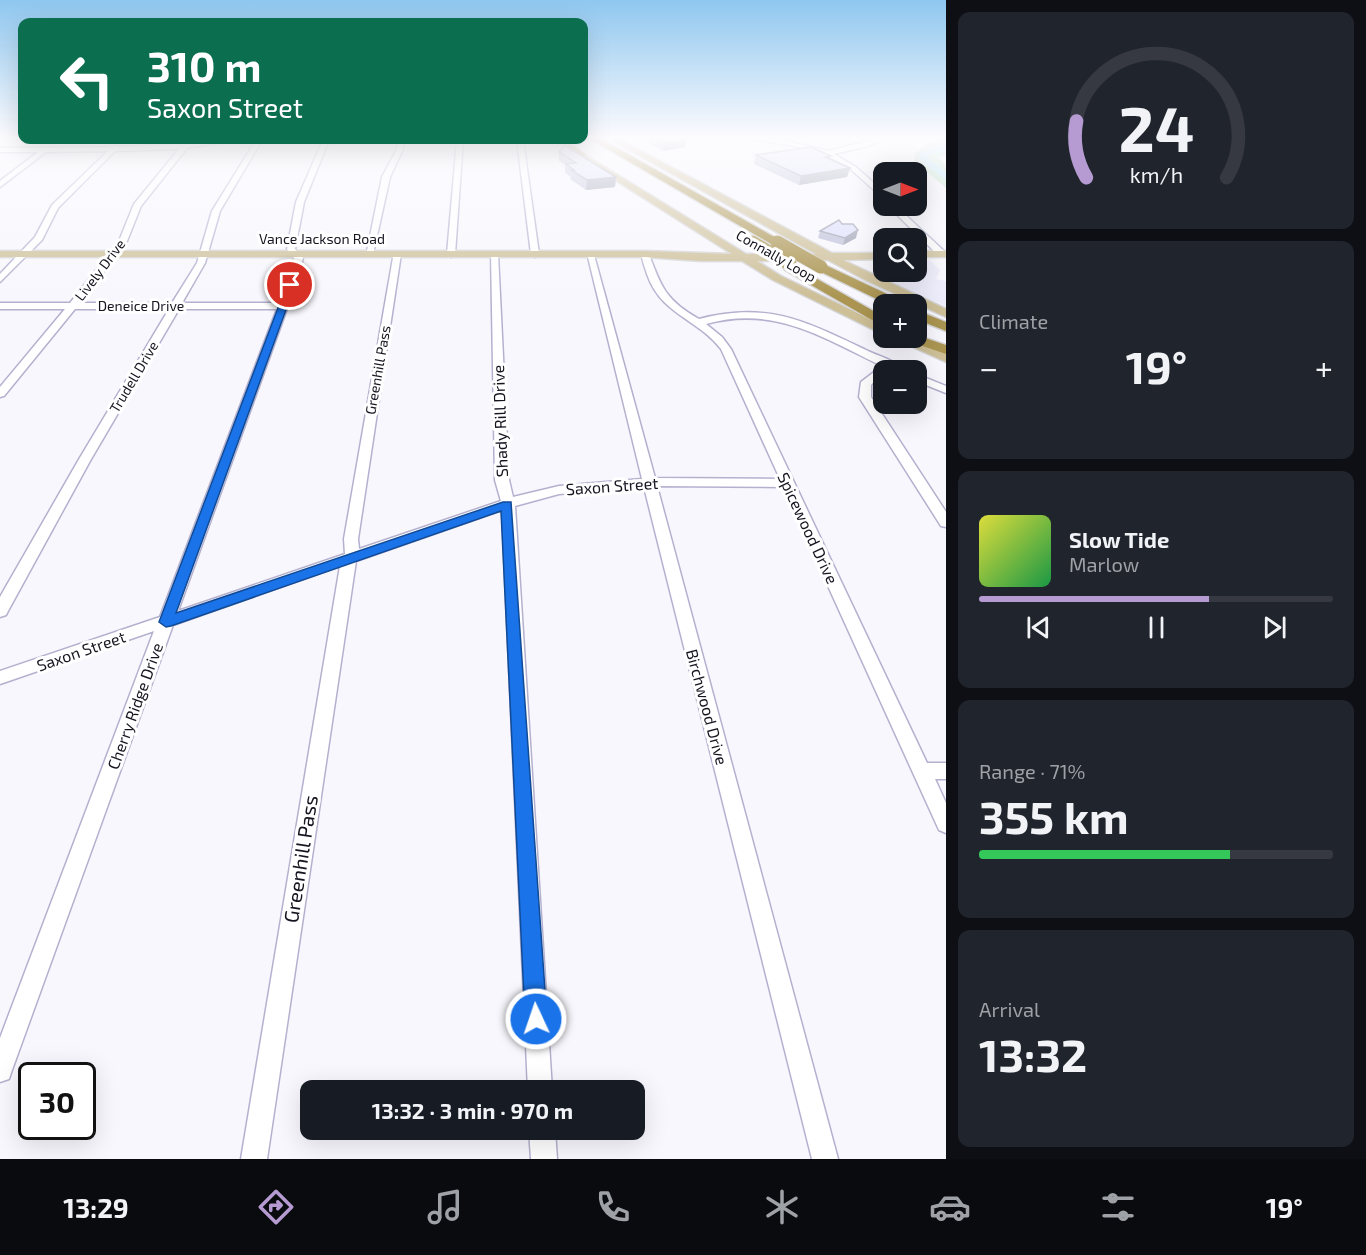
<!DOCTYPE html>
<meta charset="utf-8">
<style>
body{margin:0;font-family:"Exo 2",sans-serif;background:#20242c;color:#f1f3f6;height:100vh;display:flex;flex-direction:column;font-size:22px;white-space:nowrap}
*{box-sizing:border-box;margin:0}
p{font-size:20px;color:#9ea1a6}
.icon{flex:none;width:33px;height:33px;fill:none;stroke:currentColor;stroke-width:2;stroke-linecap:round;stroke-linejoin:round}
.map{position:relative;flex:1;overflow:hidden}
.panel{display:flex;flex-direction:column;gap:12px;padding:12px;background:#0d0f14;width:420px}
.panel>*{flex:none}
.top-card{position:absolute;left:18px;top:18px;width:570px;height:126px;border-radius:12px;box-shadow:0 6px 24px #0002;background:#0b6e4f;color:#fff;overflow:hidden}
.needle{width:39px;rotate:90deg}
.tools{position:absolute;left:873px;top:162px;display:grid;gap:12px}
.tools a{display:grid;place-items:center;width:54px;height:54px;border-radius:12px;background:#171b24;box-shadow:0 6px 24px #0002;font-size:30px}
.speed{position:absolute;left:18px;top:1062px;display:flex;gap:12px;font-size:30px;font-weight:700;text-align:center}
.speed>*{display:grid;place-content:center;width:78px;height:78px;border-radius:50%;background:#171b24;box-shadow:0 6px 24px #0002;line-height:1}
.speed .limit{border:3px solid #111;border-radius:9px;background:#fff;color:#111}
.pin{position:absolute;display:grid;place-items:center;width:51px;height:51px;color:#fff;margin:-26px;border:3px solid #fff;border-radius:50%;box-shadow:0 2px 6px #0007}
.me{position:absolute;width:66px;margin:-33px;rotate:357deg;stroke-linejoin:round;filter:drop-shadow(0 0 4px #0008)}
.turn{display:flex;align-items:center;gap:21px;height:126px;padding:0 30px;font-size:27px}
.turn .icon{width:78px;height:78px;stroke-width:2.5}
.turn b{display:block;font-size:42px;line-height:51px}
.big{font-size:45px;font-weight:700;line-height:1.1}
.panel .widget{flex:1;display:flex;flex-direction:column;justify-content:center;gap:9px;min-width:0;padding:0 21px;border-radius:12px;background:#20242c}
.panel .dial{align-items:center;gap:0}
.dial svg{height:156px;overflow:visible;fill:none;stroke:#363941;stroke-width:7;stroke-linecap:round;text-anchor:middle}
.dial text{fill:#f1f3f6;stroke:none}
.song{display:flex;align-items:center;gap:18px}
.cover{width:72px;height:72px;border-radius:9px;background:linear-gradient(135deg,hsl(60 70% 55%),hsl(140 70% 35%))}
.played{height:6px;border-radius:3px;background:linear-gradient(90deg,#b59bd2 65%,#363941 65%)}
.keys{display:flex;justify-content:space-around;direction:ltr}
.heat{display:flex;justify-content:space-between;align-items:center;font-size:33px;direction:ltr}
.charge{height:9px;border-radius:4px;background:linear-gradient(90deg,#34c759 71%,#363941 0)}
.trip{position:absolute;left:300px;top:1080px;width:345px;height:60px;border-radius:12px;background:#171b24;box-shadow:0 6px 24px #0002;font-weight:700;line-height:60px;text-align:center}
.dock{display:flex;height:96px;justify-content:space-around;align-items:center;background:#090b0e;color:#9ea1a6}
.dock .icon{width:42px;height:42px}
.dock .on{color:#b59bd2}
.dock b{font-size:27px;color:#f1f3f6}
main{display:flex;flex:1;min-height:0}
.map>svg:first-child{display:block}
</style>
<main>
<div class="map">
<svg width="946" height="1159" viewBox="0 0 946 1159">
<rect width="100%" height="100%" fill="#f8f7fd"/>
<path fill="#edecfb" d="M882 260 884 272H916L917 260H930L940 270 936 279 946 281V306L914 293 876 272Z"/>
<path fill="#b9e3c5" d="M946 138V155L939 157 946 166V188L915 162 914 154 926 145Z"/>
<g fill="none" stroke-linecap="round" stroke-linejoin="round">
<path fill="#a9e4fa" fill-rule="evenodd" d="M946 145V151L928 155 930 160 946 172V180L923 163 918 153Z"/>
<g stroke="#b4b1cf" stroke-width="3">
<path id="minor" d="M733 136 779 139 828 151 889 136 868 146 834 154 856 167 884 192V199L847 166 821 153 794 146Z
M187 140H193L191 143 236 140 187 148 141 206 127 241 80 303H172L197 263 212 211 256 140H262L220 211 205 263 182 303H279L294 258 287 249 296 202 323 140H329L304 202 295 249 303 258 298 278 178 611 345 554 344 539 394 252 401 254 358 539 359 549 501 501 495 480 491 252 498 254 509 480 513 497 559 486 642 479 587 253 594 255 655 478 780 479 721 349C697 318 661 315 647 274 645 267 641 259 642 252L649 254C661 288 667 301 699 319 767 301 805 321 866 350 878 356 897 361 906 370H884L871 385V397L946 512V527L941 526 859 397 861 382 882 366C822 337 774 305 706 324L722 337 731 349 927 763H946V779H935L946 803V833L939 830 783 487 657 486 838 1159H812L644 487 559 494 515 506 552 1090H528L502 510 356 561 267 1159H241L340 566 173 625 12 1070 9 1079 0 1082V1038L154 631 0 684V671L160 617 277 309H179L90 461 8 611 6 615 0 617V597L78 461 169 309H75L4 396 0 397V387L65 309H0V303H70L119 241 134 204 179 149 115 151 58 208 42 240 0 282V274L35 237 52 205 108 151 46 152 0 187V181L38 152H0V148L112 147 116 145 119 147 183 144Z
M397 140H403V149L390 177 373 254 366 256 382 177 397 149Z
M457 140H463L455 254 451 257 447 254Z
M517 140H523L539 254 535 257 531 254Z
M888 206H896L945 252V256H939Z
M916 374 946 386V393L916 381Z
M529 1130H555L557 1159H531Z"/>
</g>
<g stroke="#d5d5d7" stroke-width="3">
<path id="major" d="M604 136H613L832 253H884V259L843 260 946 309V317L867 281 828 260 757 261 781 276 884 326V335L773 280 742 261H702L645 257H0V251H645L732 254 552 140H561L746 254H816Z
M916 251H946V257H916Z
M893 338H908L946 353V362Z"/>
</g>
<g stroke="#d5d5d7" stroke-width="3">
<path id="highway" d="M585 136H596L783 242 781 245H773Z
M557 140H566L586 155 578 157Z
M789 263 884 317V327L785 270 783 267Z
M821 263 902 301 904 304H887L817 270 815 267Z
M916 310 946 322V331L916 319Z
M916 335 946 345V354L908 341 906 338H916Z"/>
</g>
<use href="#minor" fill="#fff" fill-rule="evenodd"/>
<use href="#major" fill="#cdbf97" fill-rule="evenodd"/>
<use href="#highway" fill="#ab9551" fill-rule="evenodd"/>
<g stroke="#d5d5d7" stroke-width="14" stroke-linecap="butt">
<path id="highway-bridge" d="M752 242 790 264
M777 242 821 267"/>
</g>
<use href="#highway-bridge" stroke="#ab9551" stroke-width="13"/>
</g>
<path fill="#bcc0d9" d="M650 136H681L685 147 663 151 649 143Z
M559 152 616 177 615 187 586 190 570 179 571 177 565 173V165L559 161Z
M756 155 830 159 850 168 847 177 799 185 754 164Z
M820 231 856 238 843 245 818 238Z
M894 272H911L907 278 892 275Z"/>
<path fill="#999cb0" d="M687 139 685 147 663 151 665 142Z
M850 168 847 177 799 185 801 176Z
M616 177 615 187 586 190 587 180Z
M858 230 856 238 843 245 845 238Z"/>
<path fill="#dbdffc" stroke="#999cb0" stroke-width="1.5" d="M652 136H681L687 139 665 142Z
M564 145 616 177 587 180 571 170H574L566 164 576 163 559 152Z
M811 147 831 156 825 157 850 168 801 176 756 155Z
M839 220 842 224H853L858 230 845 238 820 231Z"/>
<linearGradient id="sky" x2="0" y2="1"><stop stop-color="#8fc7ef"/><stop offset="0.46" stop-color="#fcfbfe"/><stop offset="1" stop-color="#fcfbfe" stop-opacity="0"/></linearGradient>
<rect width="946" height="298" fill="url(#sky)"/>
<path fill="#1a73e8" stroke="#114b97" stroke-width="1.5" d="M287 284 295 285 176 613 503 502H511L547 1019 544 1026 536 1029 529 1026 525 1019 501 511 171 626 166 627 159 622Z"/>
<g text-anchor="middle" stroke-width="6" stroke-linejoin="round" paint-order="stroke">
<g font-size="14" fill="#16141f" stroke="#fff">
<text x="322" y="244">Vance Jackson Road</text>
<text transform="translate(776 256) rotate(30)" y="5">Connally Loop</text>
<text transform="translate(100 270) rotate(-53)" y="5">Lively Drive</text>
<text x="141" y="311">Deneice Drive</text>
<text transform="translate(378 370) rotate(-80)" y="5">Greenhill Pass</text>
<text transform="translate(134 377) rotate(-59)" y="5">Trudell Drive</text>
</g>
<g font-size="16" fill="#16141f" stroke="#fff">
<text transform="translate(500 421) rotate(-92)" y="6">Shady Rill Drive</text>
<text transform="translate(612 486) rotate(-4)" y="6">Saxon Street</text>
<text transform="translate(808 528) rotate(65)" y="6">Spicewood Drive</text>
<text transform="translate(81 651) rotate(-19)" y="6">Saxon Street</text>
<text transform="translate(135 706) rotate(-70)" y="6">Cherry Ridge Drive</text>
<text transform="translate(707 707) rotate(75)" y="6">Birchwood Drive</text>
</g>
<g font-size="20" fill="#16141f" stroke="#fff">
<text transform="translate(301 859) rotate(-81)" y="7">Greenhill Pass</text>
</g>
</g>
</svg>
<div class="tools">
<a><svg class="needle" viewBox="-14 -14 28 28"><path d="M0-13l5 13h-10z" fill="#e53935"/><path d="M0 13l5-13h-10z" fill="#9ea1a6"/></svg></a>
<a><svg class="icon" aria-label="search" viewBox="0 0 24 24"><circle cx="10" cy="10" r="6"/><path d="M15 15l6 6"/></svg></a>
<a>+</a>
<a>−</a>
</div>
<div class="speed"><div class="limit">30</div></div>
<div class="pin" style="left:290px;top:285px;background:#d93025"><svg class="icon" aria-label="arrive" viewBox="0 0 24 24"><path d="M6 21V4h12l-3 4 3 4H6"/></svg></div>
<svg class="me" style="left:536px;top:1019px" viewBox="-20 -20 40 40"><circle r="17" fill="#1a73e8" stroke="#fff" stroke-width="3"/><path d="M0-11L8 9 0 5-8 9z" fill="#fff"/></svg>
<div class="trip">13:32 · 3 min · 970 m</div>
<div class="top-card">
<div class="turn"><svg class="icon" aria-label="left" viewBox="0 0 24 24"><path d="M17 20v-9H6M10 6l-5 5 5 5"/></svg><div><b>310 m</b>Saxon Street</div></div>
</div>
</div>
<section class="panel">
<div class="widget dial"><svg viewBox="0 0 100 80">
<path d="M14 69A42 42 0 1 1 86 69"/>
<path d="M14 69A42 42 0 0 1 9 40" stroke="#b59bd2"/>
<text x="50" y="56" font-size="32" font-weight="700">24</text>
<text x="50" y="72" font-size="11">km/h</text>
</svg></div>
<div class="widget"><p>Climate</p>
<div class="heat"><a>−</a><b class="big">19°</b><a>+</a></div>
</div>
<div class="widget">
<div class="song"><i class="cover"></i><div><b>Slow Tide</b><p>Marlow</p></div></div>
<div class="played"></div>
<div class="keys"><svg class="icon" aria-label="previous" viewBox="0 0 24 24"><path d="M18 5L8 12l10 7zM5 5v14"/></svg><svg class="icon" aria-label="pause" viewBox="0 0 24 24"><path d="M8 5v14M16 5v14"/></svg><svg class="icon" aria-label="next" viewBox="0 0 24 24"><path d="M6 5l10 7-10 7zM19 5v14"/></svg></div>
</div>
<div class="widget"><p>Range · 71%</p><b class="big">355 km</b><div class="charge"></div></div>
<div class="widget"><p>Arrival</p><b class="big">13:32</b></div>
</section>
</main>
<nav class="dock">
<b>13:29</b>
<svg class="icon on" aria-label="directions" viewBox="0 0 24 24"><path d="M12 3l9 9-9 9-9-9zM9 14v-3h6M13 9l2 2-2 2"/></svg>
<svg class="icon" aria-label="music" viewBox="0 0 24 24"><path d="M9 18V5l10-2v13"/><circle cx="6" cy="18" r="3"/><circle cx="16" cy="16" r="3"/></svg>
<svg class="icon" aria-label="phone" viewBox="0 0 24 24"><path d="M5 4h4l2 5-3 2q2 4 5 5l2-3 5 2v4C11 20 4 13 5 4z"/></svg>
<svg class="icon" aria-label="climate" viewBox="0 0 24 24"><path d="M12 3v18M4 7l16 10M4 17L20 7"/></svg>
<svg class="icon" aria-label="car" viewBox="0 0 24 24"><path d="M5 17H2v-5l4-1 3-4h7l3 4 3 1v5h-3M9 17h6M6 11h13"/><circle cx="7" cy="17" r="2"/><circle cx="17" cy="17" r="2"/></svg>
<svg class="icon" aria-label="filters" viewBox="0 0 24 24"><path d="M4 7h16M4 17h16"/><circle cx="9" cy="7" r="2"/><circle cx="15" cy="17" r="2"/></svg>
<b>19°</b>
</nav>
